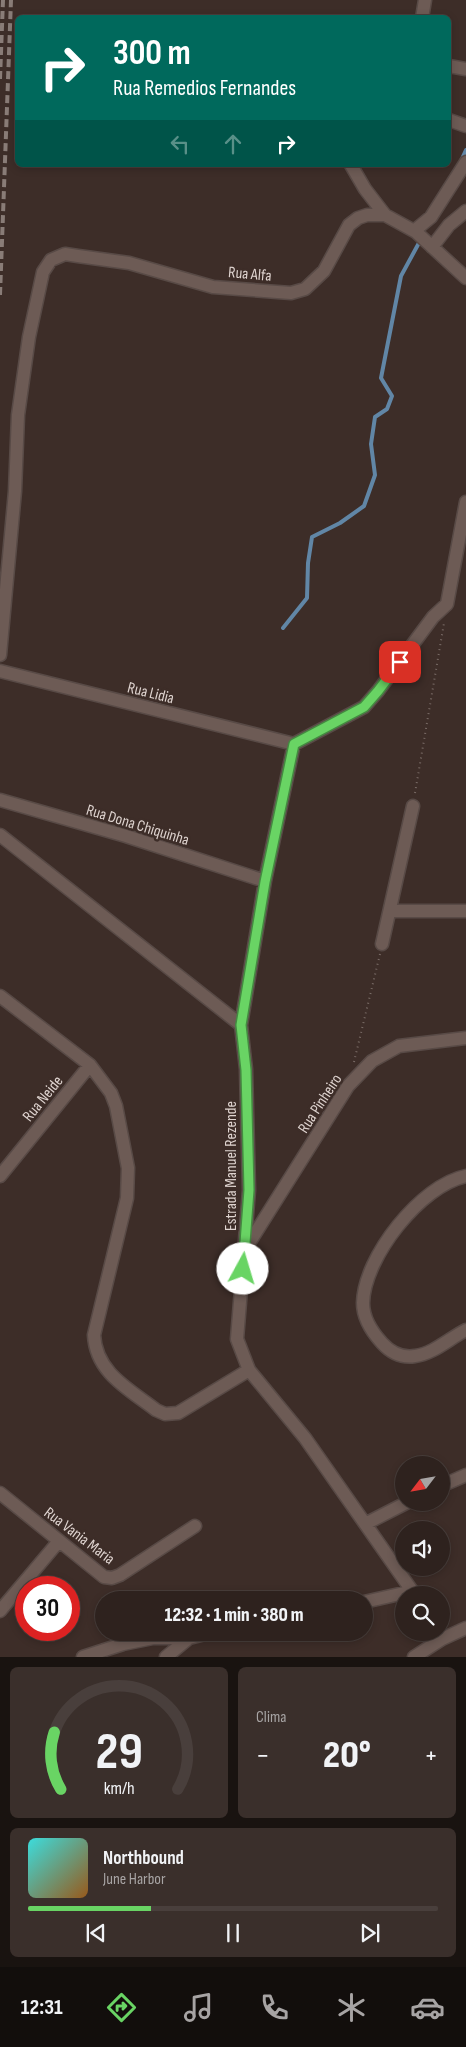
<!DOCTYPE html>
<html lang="pt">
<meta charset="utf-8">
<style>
body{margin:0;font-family:"Sofia Sans Condensed",sans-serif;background:#3a2f2b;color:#f1f3f6;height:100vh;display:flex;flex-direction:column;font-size:19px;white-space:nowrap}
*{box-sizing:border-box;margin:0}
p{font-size:16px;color:#a7a4a4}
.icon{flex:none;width:28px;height:28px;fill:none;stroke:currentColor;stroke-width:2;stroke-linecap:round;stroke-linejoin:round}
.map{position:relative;height:1657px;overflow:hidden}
.drawer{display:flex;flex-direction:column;gap:10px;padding:10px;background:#191310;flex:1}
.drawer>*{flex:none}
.top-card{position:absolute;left:15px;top:15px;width:436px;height:152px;border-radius:8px;box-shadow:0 2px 8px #0003,0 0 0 1px #493f3c;background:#00695c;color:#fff;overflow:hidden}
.needle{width:32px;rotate:239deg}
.controls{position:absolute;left:395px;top:1456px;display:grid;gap:10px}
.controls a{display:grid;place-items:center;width:55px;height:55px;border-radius:50%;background:#2e221e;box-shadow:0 2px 8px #0003,0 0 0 1px #493f3c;font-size:25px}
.speed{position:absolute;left:15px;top:1576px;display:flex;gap:10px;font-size:25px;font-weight:700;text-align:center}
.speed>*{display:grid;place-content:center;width:65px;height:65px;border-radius:50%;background:#2e221e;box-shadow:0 2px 8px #0003,0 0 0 1px #493f3c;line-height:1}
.speed .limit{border:8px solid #d22;background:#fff;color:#111}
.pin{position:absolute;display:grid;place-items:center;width:42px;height:42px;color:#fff;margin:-21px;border-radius:10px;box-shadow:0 2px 8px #0006}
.me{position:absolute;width:55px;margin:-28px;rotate:6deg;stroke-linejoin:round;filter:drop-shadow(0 0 4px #0008)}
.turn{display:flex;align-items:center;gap:18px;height:105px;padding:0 15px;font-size:22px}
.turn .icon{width:65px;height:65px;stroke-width:2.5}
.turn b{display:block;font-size:35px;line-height:42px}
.lanes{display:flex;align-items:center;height:48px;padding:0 15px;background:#0003;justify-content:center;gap:25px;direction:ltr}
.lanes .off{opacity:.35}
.big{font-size:38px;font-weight:800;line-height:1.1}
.drawer .tile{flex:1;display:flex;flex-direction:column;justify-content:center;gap:8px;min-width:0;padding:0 18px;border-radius:8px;background:#3a2f2b}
.drawer .dial{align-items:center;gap:0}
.dial svg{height:130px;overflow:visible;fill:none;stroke:#493f3c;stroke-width:7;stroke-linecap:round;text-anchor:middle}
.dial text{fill:#f1f3f6;stroke:none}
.song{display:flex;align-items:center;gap:15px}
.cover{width:60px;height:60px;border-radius:8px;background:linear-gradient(135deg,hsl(180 70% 55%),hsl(30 70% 35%))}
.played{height:5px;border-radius:2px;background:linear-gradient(90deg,#69d464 30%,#493f3c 30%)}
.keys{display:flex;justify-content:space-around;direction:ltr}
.heat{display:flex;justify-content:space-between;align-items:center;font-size:28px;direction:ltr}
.drawer .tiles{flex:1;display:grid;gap:10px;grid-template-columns:1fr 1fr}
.tile:last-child{grid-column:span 2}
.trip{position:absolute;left:95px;top:1591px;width:278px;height:50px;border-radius:25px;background:#2e221e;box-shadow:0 2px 8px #0003,0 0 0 1px #493f3c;font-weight:800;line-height:50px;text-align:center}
.menu{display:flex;height:80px;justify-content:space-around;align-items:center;background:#120e0c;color:#a7a4a4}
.menu .icon{width:35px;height:35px}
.menu .active{color:#69d464}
.menu b{font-size:22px;color:#f1f3f6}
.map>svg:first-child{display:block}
</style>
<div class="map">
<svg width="466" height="1657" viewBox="0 0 466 1657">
<rect width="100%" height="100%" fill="#3d2d28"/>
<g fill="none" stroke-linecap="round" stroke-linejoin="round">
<path stroke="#6186a6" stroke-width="4" d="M461 161 466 150
M283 628 307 598 308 563 312 537 340 523 364 506 375 475 371 444 375 417 387 409 392 396 381 378 401 276 420 241"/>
<g stroke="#584a46" stroke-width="15">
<path id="street" d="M422 18 425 0
M449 66 466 69
M449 120 466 126
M351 165 365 189 385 215 416 232 466 278
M414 231 431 217 466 162
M432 247 449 225 466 211
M0 655 15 491 18 415 29 337 43 272 51 260 65 254 78 256 129 263 213 287 291 293 305 289 324 271 349 225 358 218 367 215H385
M0 671 294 744
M294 744 265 881 241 1025 246 1069 249 1190 237 1339 249 1370 305 1438 415 1595
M294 744 364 707 378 691 433 617 447 604 466 502
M0 800 126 836 265 881
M0 835 241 1025
M390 911H466
M382 944 413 806
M0 996 90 1065 111 1093 116 1106 128 1168 127 1198 94 1335C96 1373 129 1389 156 1410L165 1414 178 1413 249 1370
M0 1176 90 1065
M466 1176C421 1185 364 1257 363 1303 363 1318 372 1332 382 1343 391 1353 402 1358 415 1356 433 1354 450 1338 466 1330
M246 1248 348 1086 372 1061 399 1046 466 1038
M441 1486 466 1475
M0 1493 104 1577 112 1578 120 1575 195 1526
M367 1523 408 1502
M364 1602 413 1591
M0 1611 59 1541
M83 1657 123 1644 153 1638H189L213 1632
M166 1657 189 1638"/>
</g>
<g stroke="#584a46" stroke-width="15">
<path id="secondary" d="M414 1657 442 1639 466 1628"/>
</g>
<path stroke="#7a6c67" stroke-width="2" stroke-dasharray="1 4" stroke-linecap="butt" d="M415 793 444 623
M354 1062 380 954"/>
<use href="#street" stroke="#6d5b55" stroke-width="12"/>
<use href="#secondary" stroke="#6d5b55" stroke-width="12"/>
<path stroke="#897c77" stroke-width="4" stroke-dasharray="8 4" stroke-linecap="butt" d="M0 79 3 0
M0 295 11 0"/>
</g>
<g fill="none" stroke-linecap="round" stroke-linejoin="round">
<g stroke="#448a41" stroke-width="12">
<path id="route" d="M243 1269 249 1190 246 1070 241 1025 265 882 294 744 364 707 378 691 400 662"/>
</g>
<use href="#route" stroke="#69d464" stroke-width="9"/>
</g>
<g text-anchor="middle" stroke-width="5" stroke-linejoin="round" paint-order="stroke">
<g font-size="16" fill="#dfd4d0" stroke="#3d2d28">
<text transform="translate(250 273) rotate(5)" y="6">Rua Alfa</text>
<text transform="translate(151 692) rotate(14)" y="6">Rua Lidia</text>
<text transform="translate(138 824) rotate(17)" y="6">Rua Dona Chiquinha</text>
<text transform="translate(42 1098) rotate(-51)" y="6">Rua Neide</text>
<text transform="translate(319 1103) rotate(-57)" y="6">Rua Pinheiro</text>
<text transform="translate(230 1166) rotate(-90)" y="6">Estrada Manuel Rezende</text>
<text transform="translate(80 1535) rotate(37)" y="6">Rua Vania Maria</text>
</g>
</g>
</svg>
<div class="controls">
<a><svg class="needle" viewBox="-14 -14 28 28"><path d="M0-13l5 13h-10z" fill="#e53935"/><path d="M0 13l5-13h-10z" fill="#a7a4a4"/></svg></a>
<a><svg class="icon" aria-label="sound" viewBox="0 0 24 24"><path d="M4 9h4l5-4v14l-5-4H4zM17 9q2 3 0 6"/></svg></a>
<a><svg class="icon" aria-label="search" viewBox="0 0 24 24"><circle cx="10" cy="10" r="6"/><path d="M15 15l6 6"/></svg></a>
</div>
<div class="speed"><div class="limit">30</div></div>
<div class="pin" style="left:400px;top:662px;background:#d93025"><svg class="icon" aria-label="arrive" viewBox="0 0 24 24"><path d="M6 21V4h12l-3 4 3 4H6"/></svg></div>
<svg class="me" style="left:243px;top:1269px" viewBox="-20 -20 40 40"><circle r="19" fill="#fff"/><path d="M0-13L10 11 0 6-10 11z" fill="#69d464"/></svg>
<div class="trip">12:32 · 1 min · 380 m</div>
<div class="top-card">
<div class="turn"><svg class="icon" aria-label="right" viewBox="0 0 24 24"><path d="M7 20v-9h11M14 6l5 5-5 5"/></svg><div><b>300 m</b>Rua Remedios Fernandes</div></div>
<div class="lanes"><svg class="icon off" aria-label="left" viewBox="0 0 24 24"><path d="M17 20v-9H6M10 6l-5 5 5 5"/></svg><svg class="icon off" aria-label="ahead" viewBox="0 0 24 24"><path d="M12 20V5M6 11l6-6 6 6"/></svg><svg class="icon" aria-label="right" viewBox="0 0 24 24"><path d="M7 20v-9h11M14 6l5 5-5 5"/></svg></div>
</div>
</div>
<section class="drawer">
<div class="tiles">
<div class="tile dial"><svg viewBox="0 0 100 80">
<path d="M14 69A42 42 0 1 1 86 69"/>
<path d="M14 69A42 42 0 0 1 10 34" stroke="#69d464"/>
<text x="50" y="56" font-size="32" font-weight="700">29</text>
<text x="50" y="72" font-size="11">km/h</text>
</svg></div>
<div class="tile"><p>Clima</p>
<div class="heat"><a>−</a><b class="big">20°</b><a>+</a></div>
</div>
<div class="tile">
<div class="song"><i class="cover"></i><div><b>Northbound</b><p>June Harbor</p></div></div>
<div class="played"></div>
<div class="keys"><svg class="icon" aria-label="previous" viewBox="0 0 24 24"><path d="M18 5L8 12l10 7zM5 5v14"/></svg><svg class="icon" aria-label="pause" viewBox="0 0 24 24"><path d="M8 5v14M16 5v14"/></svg><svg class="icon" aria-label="next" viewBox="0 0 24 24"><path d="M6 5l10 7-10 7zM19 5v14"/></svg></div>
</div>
</div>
</section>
<nav class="menu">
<b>12:31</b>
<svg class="icon active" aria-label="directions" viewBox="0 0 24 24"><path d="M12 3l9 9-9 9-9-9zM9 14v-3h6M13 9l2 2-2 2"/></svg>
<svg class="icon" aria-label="music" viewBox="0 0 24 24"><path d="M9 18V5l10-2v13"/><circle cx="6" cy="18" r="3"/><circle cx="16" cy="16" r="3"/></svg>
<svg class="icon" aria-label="phone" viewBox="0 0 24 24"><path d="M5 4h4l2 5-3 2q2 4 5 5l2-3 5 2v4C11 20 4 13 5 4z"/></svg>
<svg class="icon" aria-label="climate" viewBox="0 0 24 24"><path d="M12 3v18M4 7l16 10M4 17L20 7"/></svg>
<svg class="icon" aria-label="car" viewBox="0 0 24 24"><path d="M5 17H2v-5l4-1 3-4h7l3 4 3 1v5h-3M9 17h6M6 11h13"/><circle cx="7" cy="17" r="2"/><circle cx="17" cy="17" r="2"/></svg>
</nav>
